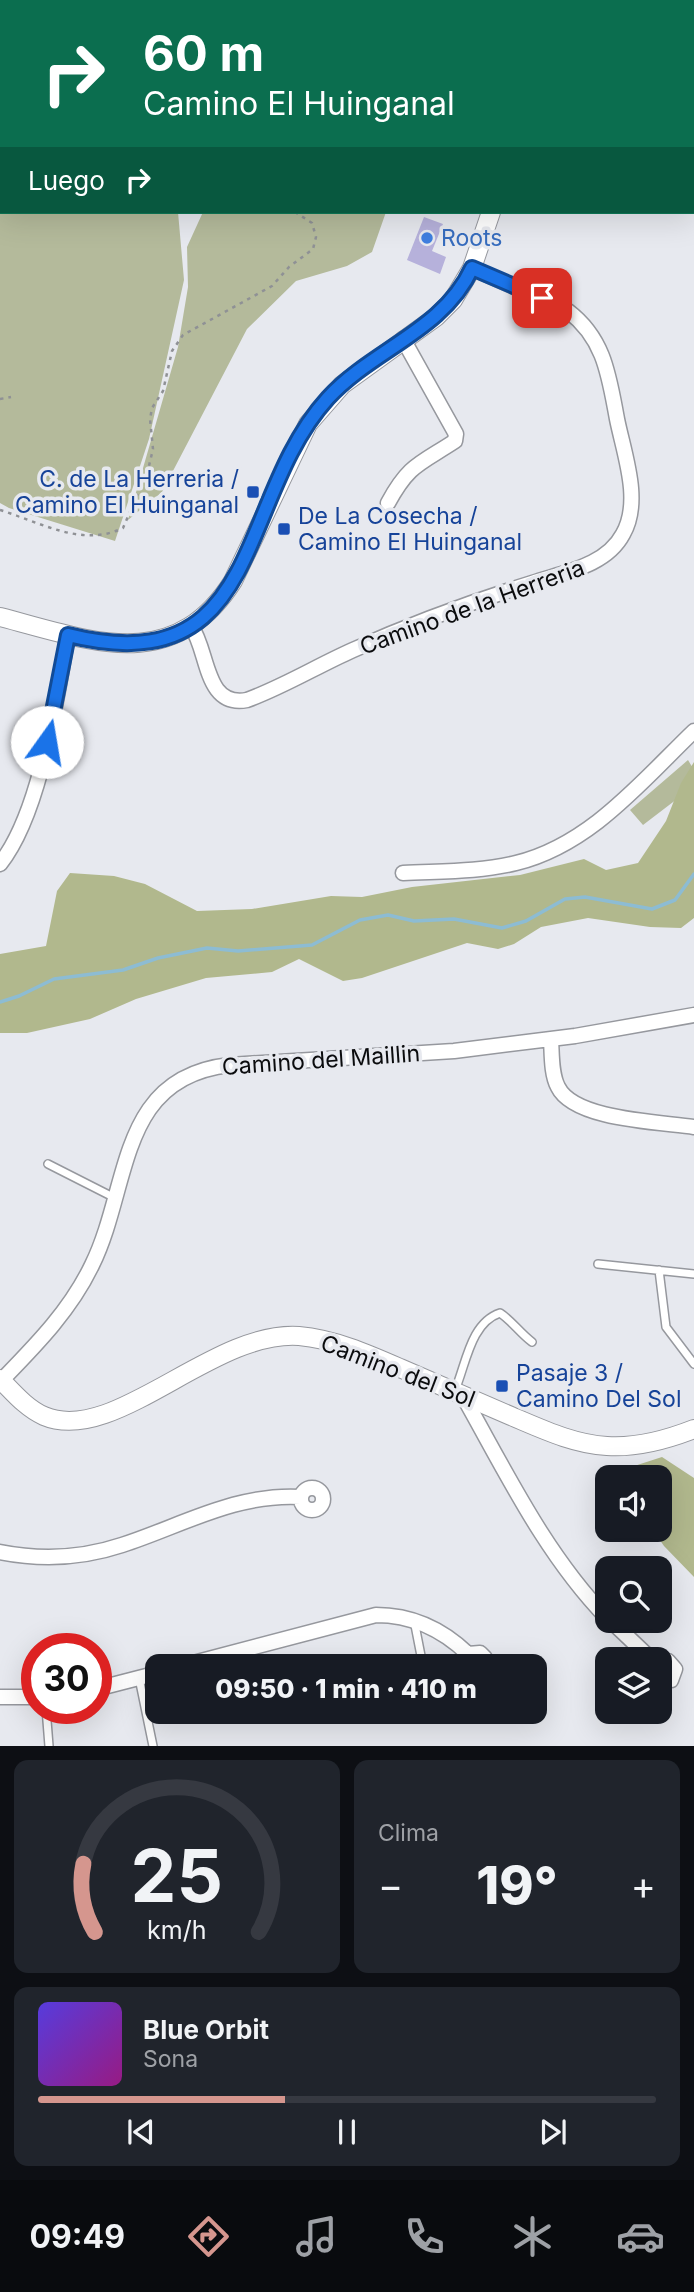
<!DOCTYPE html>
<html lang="es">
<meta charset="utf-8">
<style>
body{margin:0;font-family:Inter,sans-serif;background:#20242c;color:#f1f3f6;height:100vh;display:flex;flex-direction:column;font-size:26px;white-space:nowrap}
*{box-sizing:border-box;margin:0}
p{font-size:23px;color:#9ea1a6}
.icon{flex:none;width:38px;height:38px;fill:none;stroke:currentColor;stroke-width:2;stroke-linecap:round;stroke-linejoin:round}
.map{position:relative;height:1746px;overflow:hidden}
.side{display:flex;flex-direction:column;gap:14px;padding:14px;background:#0d0f14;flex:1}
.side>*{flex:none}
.guide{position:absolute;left:0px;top:0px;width:695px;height:214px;box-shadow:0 7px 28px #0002;background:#0b6e4f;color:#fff;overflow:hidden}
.controls{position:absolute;left:595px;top:1465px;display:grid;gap:14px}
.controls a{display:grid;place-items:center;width:77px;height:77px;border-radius:14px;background:#171b24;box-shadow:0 7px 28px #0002;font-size:35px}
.speed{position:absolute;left:21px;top:1633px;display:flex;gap:14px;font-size:35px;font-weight:700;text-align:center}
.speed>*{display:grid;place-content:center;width:91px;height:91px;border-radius:50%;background:#171b24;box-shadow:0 7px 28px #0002;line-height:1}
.speed .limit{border:10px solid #d22;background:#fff;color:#111}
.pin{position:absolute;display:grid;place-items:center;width:60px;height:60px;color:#fff;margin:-30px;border-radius:14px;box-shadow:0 4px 10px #0006}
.me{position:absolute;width:77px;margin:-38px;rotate:13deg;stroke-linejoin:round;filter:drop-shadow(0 0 5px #0008)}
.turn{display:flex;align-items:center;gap:24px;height:147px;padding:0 28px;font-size:32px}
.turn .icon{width:91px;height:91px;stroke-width:2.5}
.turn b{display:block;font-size:49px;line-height:60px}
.then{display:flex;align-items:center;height:66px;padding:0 28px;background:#0003;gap:14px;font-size:26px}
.big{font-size:52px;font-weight:800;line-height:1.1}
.side .widget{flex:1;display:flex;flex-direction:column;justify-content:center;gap:10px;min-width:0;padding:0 24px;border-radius:14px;background:#20242c}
.side .dial{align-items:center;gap:0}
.dial svg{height:182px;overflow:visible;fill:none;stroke:#363941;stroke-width:7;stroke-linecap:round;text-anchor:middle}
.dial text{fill:#f1f3f6;stroke:none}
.song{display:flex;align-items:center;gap:21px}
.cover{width:84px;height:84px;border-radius:10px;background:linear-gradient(135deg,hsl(250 70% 55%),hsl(310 70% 35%))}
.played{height:7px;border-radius:4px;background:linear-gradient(90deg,#d5968e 40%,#363941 40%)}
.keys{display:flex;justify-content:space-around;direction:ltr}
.heat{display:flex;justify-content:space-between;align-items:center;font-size:38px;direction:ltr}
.side .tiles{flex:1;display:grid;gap:14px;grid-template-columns:1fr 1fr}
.widget:last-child{grid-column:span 2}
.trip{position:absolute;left:145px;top:1654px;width:402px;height:70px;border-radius:14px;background:#171b24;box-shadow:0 7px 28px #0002;font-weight:800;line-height:70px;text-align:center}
.dock{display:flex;height:112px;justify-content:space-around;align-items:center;background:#090b0e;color:#9ea1a6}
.dock .icon{width:49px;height:49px}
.dock .active{color:#d5968e}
.dock b{font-size:32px;color:#f1f3f6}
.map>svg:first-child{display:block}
</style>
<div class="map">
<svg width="694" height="1746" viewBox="0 0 694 1746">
<rect width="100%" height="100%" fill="#e7e9ef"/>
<path fill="#b4ba9b" d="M0 0H101L2 2V212H178L184 280 149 439 115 541 9 508 0 503Z
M203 212H386L372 252 347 266 296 281 247 329 162 492 128 520 178 347 188 287 187 247Z
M688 760 694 770V786L643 825 630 810Z"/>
<path fill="#b1b88d" d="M96 0H645L652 2H92Z
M694 762V918L681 928 650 927 588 918 541 927 514 944 498 949 467 943 362 978 343 981 299 959 272 972 206 978 136 999 90 1019 27 1033H0V954L46 946 57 891 70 873 114 876 145 884 197 911 252 909 331 896 362 897 412 887 520 875 584 859 606 870 638 863 666 821 681 783Z
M662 1457 694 1478V1577L664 1546 653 1530H660V1477H631L628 1468Z"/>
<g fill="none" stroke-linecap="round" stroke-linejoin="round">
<path stroke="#8dbcd3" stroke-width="3.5" d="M463 0 467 2
M180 2 182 0
M693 24H694
M0 68 2 67
M0 1002 19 996 54 979 123 970 158 958 207 948 238 951 312 945 360 920 388 915 414 921 454 919 502 928 526 921 565 899 585 897 652 909 675 900 694 874"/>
</g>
<path fill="#b6b1db" d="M424 217 443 224 432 251 446 257 440 274 407 260Z"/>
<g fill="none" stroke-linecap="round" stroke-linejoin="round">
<g stroke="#96989e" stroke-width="10">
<path id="service" d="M48 1164 115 1198
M598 1264 694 1274
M659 1270 666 1327 694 1364
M455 1390C466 1365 470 1323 500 1313 511 1320 520 1333 532 1342
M414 1620 423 1666
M139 1678 153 1746
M46 1708 49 1746"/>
</g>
<g stroke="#96989e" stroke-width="17">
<path id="minor" d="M388 503C409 464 420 464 455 441L456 434 403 339
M191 626C209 651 204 708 247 700 283 687 317 666 353 650 411 624 471 602 532 583 565 572 606 566 623 534 642 501 624 454 617 419 609 377 605 339 568 311L472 268
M0 864C41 812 56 700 68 634
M403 873C441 871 479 872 516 863 590 845 641 782 694 731
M551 1039C552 1054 551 1074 558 1087 574 1120 660 1122 694 1127
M0 1382C35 1346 70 1311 92 1265 131 1186 117 1077 230 1065L454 1051 575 1036 694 1015
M463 1396C506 1472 545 1554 607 1618
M301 1499a11 11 0 1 1 22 0a11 11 0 1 1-22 0Z
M0 1552C40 1560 83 1558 122 1545 181 1526 236 1493 301 1497
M610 1620 651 1659
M468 1654 480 1653 485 1658V1666
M660 1663 668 1661 675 1669 671 1680H660
M182 1666 376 1615C413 1615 442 1629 468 1654
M96 1689 158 1673
M0 1697H37"/>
</g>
<g stroke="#96989e" stroke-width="20">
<path id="tertiary" d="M693 150H694
M0 617C89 640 173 676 233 581L308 424 342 385 436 317 453 300 472 268 491 212
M0 1379C13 1392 26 1408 44 1416 114 1446 212 1330 299 1336 334 1339 368 1354 400 1368 437 1384 474 1400 511 1416 542 1429 573 1444 607 1446 637 1448 666 1440 694 1429"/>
</g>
<path stroke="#8f9195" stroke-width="2.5" stroke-dasharray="3.5 5" stroke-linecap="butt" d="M58 2V0
M0 86H2
M0 399 11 397
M0 510C40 522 82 548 123 528L148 470 153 449 150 419 152 408 163 391 172 351 183 335 272 286 289 267 313 249 316 237 312 223 295 212"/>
<use href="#service" stroke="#fff" stroke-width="7"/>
<use href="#minor" stroke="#fff" stroke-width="14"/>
<use href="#tertiary" stroke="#fff" stroke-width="18"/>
</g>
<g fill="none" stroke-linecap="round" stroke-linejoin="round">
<g stroke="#114b97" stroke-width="18">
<path id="route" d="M47 742 68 635C265 684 235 500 328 398 373 349 443 331 472 268L542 298"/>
</g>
<use href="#route" stroke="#1a73e8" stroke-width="12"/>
</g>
<circle fill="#3f7fe0" stroke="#e7e9ef" stroke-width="2.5" cx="427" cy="238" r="7"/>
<g fill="#1a4fb4" stroke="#e7e9ef" stroke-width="2.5">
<rect x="246" y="485" width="14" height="14" rx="3.5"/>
<rect x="277" y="522" width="14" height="14" rx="3.5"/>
<rect x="495" y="1379" width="14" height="14" rx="3.5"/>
</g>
<g text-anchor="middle" stroke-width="7" stroke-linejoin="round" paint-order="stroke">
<g font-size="23" fill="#366cbe" stroke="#e7e9ef" text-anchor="start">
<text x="441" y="246">Roots</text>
</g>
<g font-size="23" fill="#164399" stroke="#e7e9ef" text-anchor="start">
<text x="239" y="487" text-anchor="end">C. de La Herreria /<tspan x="239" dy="26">Camino El Huinganal</tspan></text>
<text x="298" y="524">De La Cosecha /<tspan x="298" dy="26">Camino El Huinganal</tspan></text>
<text x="516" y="1381">Pasaje 3 /<tspan x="516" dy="26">Camino Del Sol</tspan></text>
</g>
<g font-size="23" fill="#0b0c0e" stroke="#e7e9ef">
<text transform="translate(472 607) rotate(-20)" y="8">Camino de la Herreria</text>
<text transform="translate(321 1060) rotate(-4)" y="8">Camino del Maillin</text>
<text transform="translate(398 1371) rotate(21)" y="8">Camino del Sol</text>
</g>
</g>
</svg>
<div class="controls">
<a><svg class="icon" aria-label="sound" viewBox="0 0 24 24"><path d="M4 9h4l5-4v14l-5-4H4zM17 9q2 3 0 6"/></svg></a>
<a><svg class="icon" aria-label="search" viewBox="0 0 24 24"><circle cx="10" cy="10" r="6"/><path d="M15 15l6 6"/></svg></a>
<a><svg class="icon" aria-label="layers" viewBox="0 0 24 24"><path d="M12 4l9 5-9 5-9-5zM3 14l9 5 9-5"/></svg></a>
</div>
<div class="speed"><div class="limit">30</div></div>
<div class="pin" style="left:542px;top:298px;background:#d93025"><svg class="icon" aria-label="arrive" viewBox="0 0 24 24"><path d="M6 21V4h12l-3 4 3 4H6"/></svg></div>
<svg class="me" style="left:47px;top:742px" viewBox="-20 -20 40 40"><circle r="19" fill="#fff"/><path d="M0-13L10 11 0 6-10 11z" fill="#1a73e8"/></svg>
<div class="trip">09:50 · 1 min · 410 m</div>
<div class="guide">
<div class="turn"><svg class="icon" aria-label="right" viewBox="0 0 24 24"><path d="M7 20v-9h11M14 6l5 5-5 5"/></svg><div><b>60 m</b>Camino El Huinganal</div></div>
<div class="then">Luego<svg class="icon" aria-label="right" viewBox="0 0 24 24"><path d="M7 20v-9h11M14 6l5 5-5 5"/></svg></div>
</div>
</div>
<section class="side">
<div class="tiles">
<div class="widget dial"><svg viewBox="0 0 100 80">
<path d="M14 69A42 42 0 1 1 86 69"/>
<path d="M14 69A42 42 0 0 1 9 39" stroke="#d5968e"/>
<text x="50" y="56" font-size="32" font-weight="700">25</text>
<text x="50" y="72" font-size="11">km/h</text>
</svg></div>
<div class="widget"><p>Clima</p>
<div class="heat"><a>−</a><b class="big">19°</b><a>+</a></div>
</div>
<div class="widget">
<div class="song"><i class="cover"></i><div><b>Blue Orbit</b><p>Sona</p></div></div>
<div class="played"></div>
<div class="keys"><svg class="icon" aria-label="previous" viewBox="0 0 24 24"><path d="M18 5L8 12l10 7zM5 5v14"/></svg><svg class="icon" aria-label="pause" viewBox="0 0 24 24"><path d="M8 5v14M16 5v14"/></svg><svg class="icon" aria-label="next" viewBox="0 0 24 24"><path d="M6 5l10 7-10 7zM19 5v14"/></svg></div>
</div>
</div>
</section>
<nav class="dock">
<b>09:49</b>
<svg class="icon active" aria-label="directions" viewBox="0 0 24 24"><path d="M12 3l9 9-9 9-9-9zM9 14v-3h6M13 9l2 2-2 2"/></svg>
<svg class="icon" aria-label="music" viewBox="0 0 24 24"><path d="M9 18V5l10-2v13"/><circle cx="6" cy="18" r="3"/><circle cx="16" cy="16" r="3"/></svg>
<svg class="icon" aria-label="phone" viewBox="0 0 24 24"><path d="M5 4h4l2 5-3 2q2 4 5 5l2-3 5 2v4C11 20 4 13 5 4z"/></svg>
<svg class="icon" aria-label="climate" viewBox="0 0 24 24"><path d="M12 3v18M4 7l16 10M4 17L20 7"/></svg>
<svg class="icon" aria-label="car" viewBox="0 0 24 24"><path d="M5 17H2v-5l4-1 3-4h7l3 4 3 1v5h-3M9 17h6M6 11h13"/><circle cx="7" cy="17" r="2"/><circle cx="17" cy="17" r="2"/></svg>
</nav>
